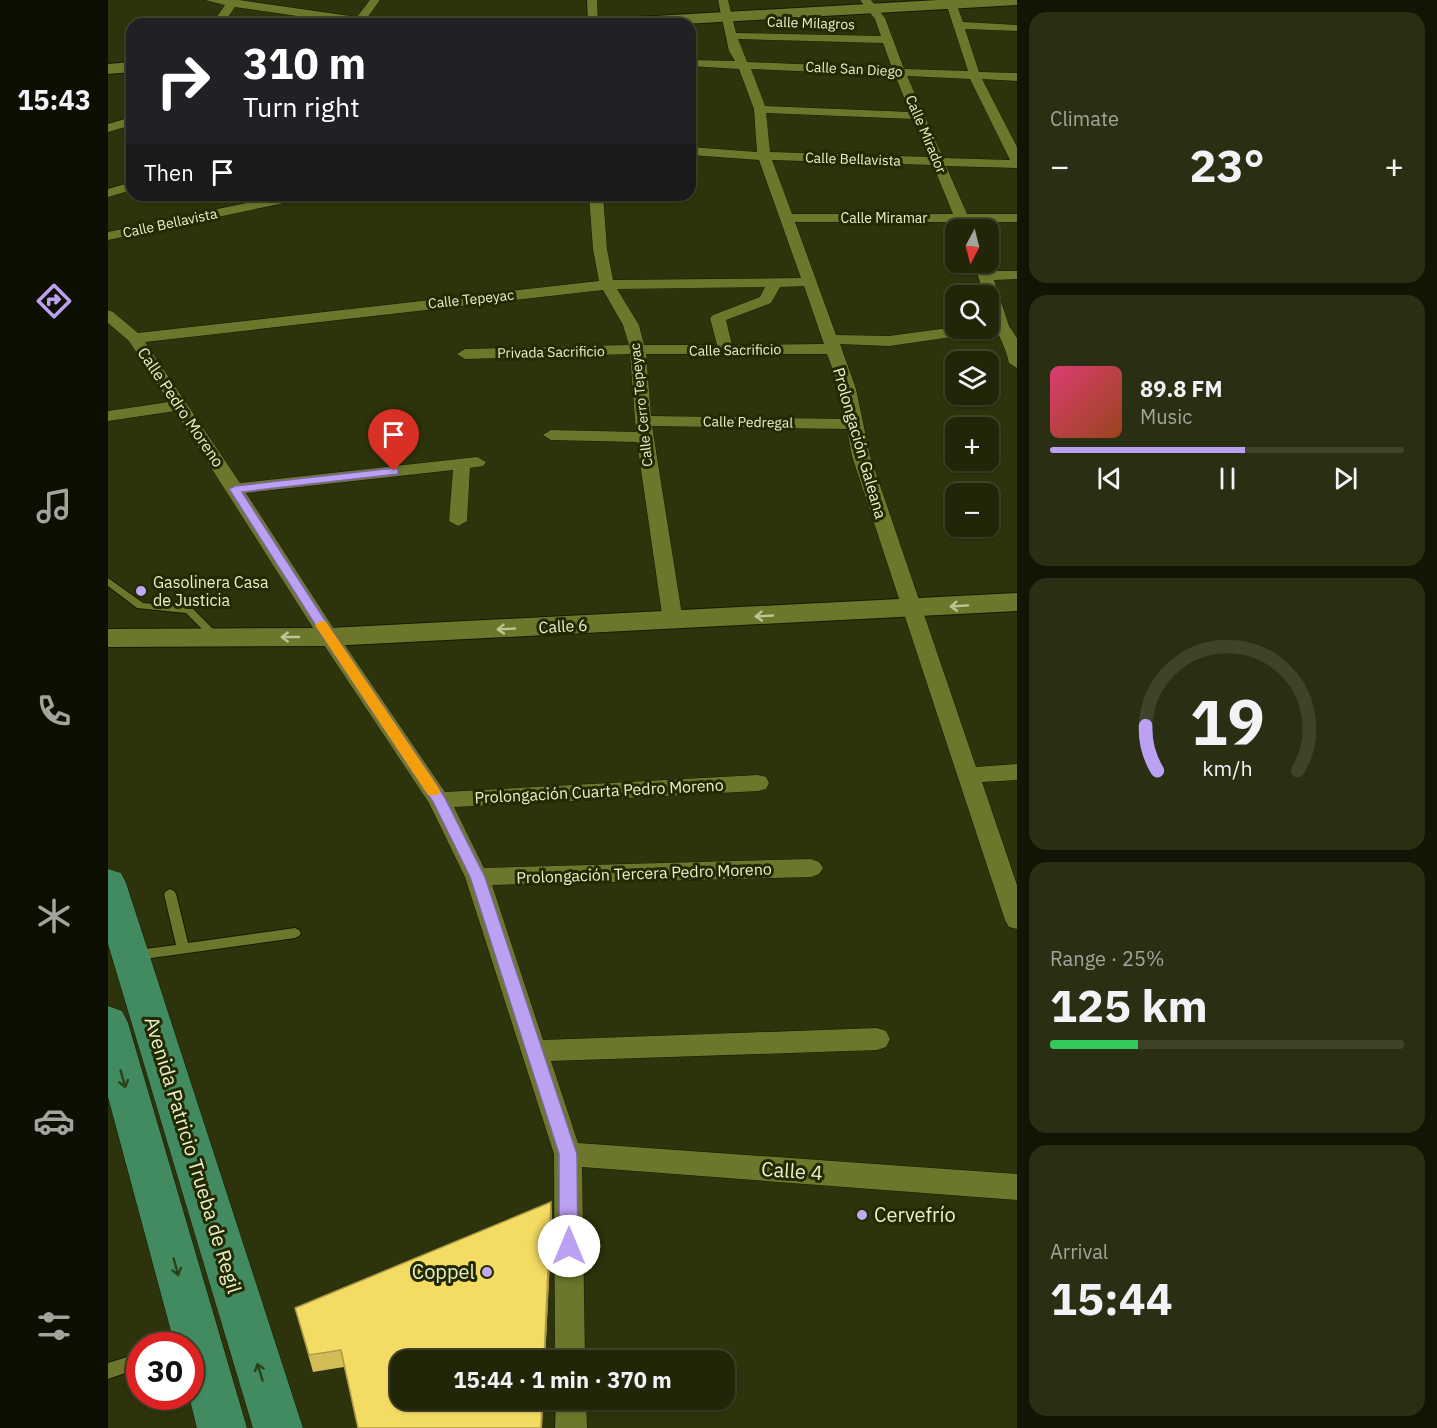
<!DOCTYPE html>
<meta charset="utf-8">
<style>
body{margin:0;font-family:"IBM Plex Sans",sans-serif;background:#2a2e12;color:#f1f3f6;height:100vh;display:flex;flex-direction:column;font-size:22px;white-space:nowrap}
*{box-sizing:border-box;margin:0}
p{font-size:20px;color:#a2a59c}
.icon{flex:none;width:33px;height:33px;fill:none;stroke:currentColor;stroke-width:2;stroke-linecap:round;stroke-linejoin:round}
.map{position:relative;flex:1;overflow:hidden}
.drawer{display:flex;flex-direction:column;gap:12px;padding:12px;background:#131504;width:420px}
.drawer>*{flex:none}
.guide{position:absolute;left:18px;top:18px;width:570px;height:183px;border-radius:18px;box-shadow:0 2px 4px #0004,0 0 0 2px #3f4329;background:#202124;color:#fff;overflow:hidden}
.needle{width:39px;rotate:187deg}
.tools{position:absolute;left:837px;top:219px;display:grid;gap:12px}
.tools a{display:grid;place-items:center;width:54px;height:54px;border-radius:12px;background:#222608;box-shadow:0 2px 4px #0004,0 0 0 2px #3f4329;font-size:30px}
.speed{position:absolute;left:18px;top:1332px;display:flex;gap:12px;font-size:30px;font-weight:700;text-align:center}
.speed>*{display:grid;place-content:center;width:78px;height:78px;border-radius:50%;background:#222608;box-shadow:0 2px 4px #0004,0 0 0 2px #3f4329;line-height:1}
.speed .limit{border:9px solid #d22;background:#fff;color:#111}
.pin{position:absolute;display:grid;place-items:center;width:51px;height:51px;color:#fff;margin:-62px -26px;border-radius:50% 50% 50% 0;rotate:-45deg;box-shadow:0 0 6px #0007}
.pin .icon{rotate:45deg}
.me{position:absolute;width:66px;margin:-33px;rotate:0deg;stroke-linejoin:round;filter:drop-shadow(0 0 4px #0008)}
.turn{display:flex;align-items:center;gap:21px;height:126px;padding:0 18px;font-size:27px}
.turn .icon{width:78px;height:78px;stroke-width:2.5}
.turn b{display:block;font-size:42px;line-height:51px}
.then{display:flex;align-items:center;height:57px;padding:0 18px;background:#0003;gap:12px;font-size:22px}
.big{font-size:45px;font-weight:700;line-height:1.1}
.drawer .tile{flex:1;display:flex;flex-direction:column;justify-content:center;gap:9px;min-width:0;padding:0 21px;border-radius:18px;background:#2a2e12}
.drawer .dial{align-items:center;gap:0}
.dial svg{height:156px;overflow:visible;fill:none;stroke:#3f4329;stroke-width:7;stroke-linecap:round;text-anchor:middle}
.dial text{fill:#f1f3f6;stroke:none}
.song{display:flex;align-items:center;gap:18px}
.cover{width:72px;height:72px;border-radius:9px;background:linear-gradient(135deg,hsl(340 70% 55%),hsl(20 70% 35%))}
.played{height:6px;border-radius:3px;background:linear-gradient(90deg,#bca0f2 55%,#3f4329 55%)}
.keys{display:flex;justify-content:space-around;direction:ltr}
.heat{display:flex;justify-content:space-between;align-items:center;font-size:33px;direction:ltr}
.charge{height:9px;border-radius:4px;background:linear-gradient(90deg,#34c759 25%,#3f4329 0)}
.trip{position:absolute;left:282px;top:1350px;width:345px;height:60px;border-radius:18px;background:#222608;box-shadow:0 2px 4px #0004,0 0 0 2px #3f4329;font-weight:700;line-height:60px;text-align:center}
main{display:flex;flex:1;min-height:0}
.menu{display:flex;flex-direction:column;width:108px;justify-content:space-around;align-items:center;background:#0e0f03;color:#a2a59c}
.menu .icon{width:42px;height:42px}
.menu .on{color:#bca0f2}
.menu b{font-size:27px;color:#f1f3f6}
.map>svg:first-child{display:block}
</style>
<main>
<nav class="menu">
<b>15:43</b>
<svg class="icon on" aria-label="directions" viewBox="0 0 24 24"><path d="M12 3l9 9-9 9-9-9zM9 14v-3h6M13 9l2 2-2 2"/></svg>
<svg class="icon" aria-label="music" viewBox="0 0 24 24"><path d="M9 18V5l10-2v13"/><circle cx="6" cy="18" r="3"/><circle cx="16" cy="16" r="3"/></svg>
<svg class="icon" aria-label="phone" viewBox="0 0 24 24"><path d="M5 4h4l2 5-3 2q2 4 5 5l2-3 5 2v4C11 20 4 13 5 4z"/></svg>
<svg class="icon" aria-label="climate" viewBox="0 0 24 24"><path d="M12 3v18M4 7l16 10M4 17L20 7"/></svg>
<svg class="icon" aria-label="car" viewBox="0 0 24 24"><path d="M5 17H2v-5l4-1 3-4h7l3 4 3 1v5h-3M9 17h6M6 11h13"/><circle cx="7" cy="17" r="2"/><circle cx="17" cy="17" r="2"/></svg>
<svg class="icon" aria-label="filters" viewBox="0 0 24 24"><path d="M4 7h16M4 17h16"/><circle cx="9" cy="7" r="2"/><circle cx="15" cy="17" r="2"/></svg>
</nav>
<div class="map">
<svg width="909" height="1428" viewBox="0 0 909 1428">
<rect width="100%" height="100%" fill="#2d330a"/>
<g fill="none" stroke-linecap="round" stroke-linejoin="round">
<g stroke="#161a03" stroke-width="2">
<path id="lane" d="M0 578 35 603 84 608 113 637 112 639H104L78 613 29 608 0 586Z
M62 889 66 891 68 894 80 943 187 928 191 930 193 933 191 936 187 938 29 960 25 958 23 955 25 952 29 950 68 945 56 894 58 891Z
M32 1353V1368L0 1379V1363Z"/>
</g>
<g stroke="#161a03" stroke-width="1">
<path id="street" d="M97 0H131L249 17 262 0H272L259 18 282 24H244L127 7 115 24H104L117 5Z
M479 0H489L490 24H480Z
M610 0H620L628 33 773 36 767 19 752 0H763L777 18 796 69 860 71 837 0H847L855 22 909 25V31L857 29 871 72 909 73V81L874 79 909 147V168L838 166 859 214H909V222H863L866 230H852L849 222H687L728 335 781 336 848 327 879 328 872 333 781 346 732 344 748 389 762 456 868 767 909 764V780L874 782 909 885V929L901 927 897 920 744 456 739 429 544 426 575 621 572 625H558L555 621 529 442 443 440 435 435 443 430 528 432 522 354 357 359 349 354 357 349 521 345 515 325 495 290 37 342 132 483 369 457 378 462 375 466 362 468 359 521 350 526 341 521 345 470 138 493 228 632 337 792 650 775 658 777 661 783 658 789 650 791 346 807 376 868 703 859 711 862 715 868 711 874 703 877 384 885 435 1040 769 1028 778 1031 782 1039 778 1047 769 1050 443 1061 470 1143 909 1174V1200L474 1167 477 1360H447L446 1154 357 877 321 803 214 642 67 411 0 421V411L61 402 21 341 0 323V310L5 312 30 333 491 281 485 249 481 195H495L499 249 505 280 693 278 651 160 582 155V147L649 152 646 109 631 69 582 66V60L627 61 621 51ZM630 39 775 43 784 68 639 62ZM643 69 787 75 802 112 657 106ZM799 76 862 79 902 160 835 158ZM658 113 806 119 821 157 662 152ZM664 160 825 165 845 214H684ZM696 286 716 344 624 345 618 320 663 303 672 287ZM657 287 652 297 605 315 602 318 609 345H536L531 325 509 289ZM538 354H719L732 389 737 419 543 416Z
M24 117V125L0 132V124Z
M24 182V190L0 197V189Z
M176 195H202L195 199 0 240V232Z
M866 262H880L883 271H909V279L886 280 901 326 909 338V368L901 363C896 338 880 322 880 296H876Z
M448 1400H478L479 1428H447Z"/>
</g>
<g stroke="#161a03" stroke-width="2">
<path id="secondary" d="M830 0H909V5L576 24H487L495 19Z
M24 62V72L0 74V64Z
M909 593V611L221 646 0 647V629L221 628Z"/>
</g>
<g stroke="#161a03" stroke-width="1">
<path id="primary" d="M0 869 13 873 18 883 195 1428H145L0 944Z
M0 1006 14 1011 20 1023 139 1428H89L81 1396 82 1346H67L0 1097Z"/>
</g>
<use href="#lane" fill="#6c772b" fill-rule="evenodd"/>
<use href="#street" fill="#6c772b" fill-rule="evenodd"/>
<use href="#secondary" fill="#6c772b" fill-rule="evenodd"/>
<use href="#primary" fill="#428a5f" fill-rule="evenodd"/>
</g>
<path fill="#d2bc55" d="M443 1202 444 1220 437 1360H292L435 1400 434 1428H250L236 1367 205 1372 187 1308Z"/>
<path fill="#ab9945" d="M443 1202 444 1220 437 1360H436Z
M434 1400H435L434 1428H433Z"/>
<path fill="#f4db63" stroke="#ab9945" stroke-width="1.5" d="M443 1202 436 1360H292V1400H434L433 1428H250L233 1350 201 1355 187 1308Z"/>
<defs><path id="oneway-shaft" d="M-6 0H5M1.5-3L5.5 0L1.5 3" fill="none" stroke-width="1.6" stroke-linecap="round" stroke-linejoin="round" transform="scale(1.5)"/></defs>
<g stroke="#bdc693">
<use href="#oneway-shaft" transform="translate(851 606) rotate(176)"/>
<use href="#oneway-shaft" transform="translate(656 616) rotate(177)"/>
<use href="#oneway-shaft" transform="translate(398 629) rotate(177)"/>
<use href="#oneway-shaft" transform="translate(182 637) rotate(180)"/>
</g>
<g stroke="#2b4118">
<use href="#oneway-shaft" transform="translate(15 1079) rotate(74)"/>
<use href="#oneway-shaft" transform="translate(68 1267) rotate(74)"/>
<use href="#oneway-shaft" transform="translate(152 1372) rotate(-107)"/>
</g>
<path fill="#bca0f2" stroke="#7a689d" stroke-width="1.5" d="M286 468 290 469V474L134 492 226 634 336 796 377 877 469 1154 470 1246 467 1252 461 1254 454 1252 451 1246V1154L362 877 325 802 217 640 121 489 127 486Z"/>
<path fill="#f59e0b" d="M213 621 218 622 330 787 332 791 330 795H320L207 625Z"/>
<g fill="#bfa9f4" stroke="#232901" stroke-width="2">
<circle cx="33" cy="591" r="6"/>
<circle cx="754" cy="1215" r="6"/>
<circle cx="379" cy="1272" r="6"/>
</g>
<g text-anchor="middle" stroke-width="6" stroke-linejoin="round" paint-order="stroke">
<g font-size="14" fill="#e9f1cb" stroke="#232901">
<text transform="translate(703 23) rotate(2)" y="5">Calle Milagros</text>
<text transform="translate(746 69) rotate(3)" y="5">Calle San Diego</text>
<text transform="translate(818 134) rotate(67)" y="5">Calle Mirador</text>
<text transform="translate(745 159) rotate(2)" y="5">Calle Bellavista</text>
<text x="776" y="223">Calle Miramar</text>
<text transform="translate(62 223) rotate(-12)" y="5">Calle Bellavista</text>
<text transform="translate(363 299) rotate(-6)" y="5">Calle Tepeyac</text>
<text transform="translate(627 350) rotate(-1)" y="5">Calle Sacrificio</text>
<text transform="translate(443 352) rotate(-1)" y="5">Privada Sacrificio</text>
<text transform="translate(533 405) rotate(-96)" y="5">Calle Cerro Tepeyac</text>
<text transform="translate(640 422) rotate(1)" y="5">Calle Pedregal</text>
</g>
<g font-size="16" fill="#e9f1cb" stroke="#232901">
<text transform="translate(73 407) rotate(56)" y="6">Calle Pedro Moreno</text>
<text transform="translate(752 443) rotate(74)" y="6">Prolongación Galeana</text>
<text transform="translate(455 626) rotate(-3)" y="6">Calle 6</text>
<text transform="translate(491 791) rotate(-3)" y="6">Prolongación Cuarta Pedro Moreno</text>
<text transform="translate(536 873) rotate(-2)" y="6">Prolongación Tercera Pedro Moreno</text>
</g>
<g font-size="16" fill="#e9f1cb" stroke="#232901" text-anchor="start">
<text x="45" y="588">Gasolinera Casa<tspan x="45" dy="18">de Justicia</tspan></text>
</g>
<g font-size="20" fill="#e9f1cb" stroke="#232901">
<text transform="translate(85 1155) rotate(73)" y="7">Avenida Patricio Trueba de Regil</text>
<text transform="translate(684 1171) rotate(4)" y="7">Calle 4</text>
</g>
<g font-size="20" fill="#e9f1cb" stroke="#232901" text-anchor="start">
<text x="766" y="1222">Cervefrío</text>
<text x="367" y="1279" text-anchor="end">Coppel</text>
</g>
</g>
</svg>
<div class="tools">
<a><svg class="needle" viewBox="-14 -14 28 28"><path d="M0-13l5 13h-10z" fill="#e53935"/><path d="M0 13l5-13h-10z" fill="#a2a59c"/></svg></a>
<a><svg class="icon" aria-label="search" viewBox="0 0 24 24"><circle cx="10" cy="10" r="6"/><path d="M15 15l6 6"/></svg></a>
<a><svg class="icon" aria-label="layers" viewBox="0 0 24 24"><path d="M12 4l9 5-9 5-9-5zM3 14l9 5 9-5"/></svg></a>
<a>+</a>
<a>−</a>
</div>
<div class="speed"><div class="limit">30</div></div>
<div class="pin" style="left:286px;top:471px;background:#d93025"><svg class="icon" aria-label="arrive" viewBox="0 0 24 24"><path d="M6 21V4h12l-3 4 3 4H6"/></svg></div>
<svg class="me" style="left:461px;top:1246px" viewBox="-20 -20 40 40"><circle r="19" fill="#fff"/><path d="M0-13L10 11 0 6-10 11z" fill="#bca0f2"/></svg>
<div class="trip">15:44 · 1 min · 370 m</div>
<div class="guide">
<div class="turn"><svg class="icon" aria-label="right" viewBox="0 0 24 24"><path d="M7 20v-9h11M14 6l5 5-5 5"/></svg><div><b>310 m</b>Turn right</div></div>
<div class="then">Then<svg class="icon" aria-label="arrive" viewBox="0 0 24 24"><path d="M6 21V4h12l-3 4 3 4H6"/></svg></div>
</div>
</div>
<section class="drawer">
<div class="tile"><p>Climate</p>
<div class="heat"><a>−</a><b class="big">23°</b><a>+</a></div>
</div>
<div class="tile">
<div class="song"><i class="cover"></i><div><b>89.8 FM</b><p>Music</p></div></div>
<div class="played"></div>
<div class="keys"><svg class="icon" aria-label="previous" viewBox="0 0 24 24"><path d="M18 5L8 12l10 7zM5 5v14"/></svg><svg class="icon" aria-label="pause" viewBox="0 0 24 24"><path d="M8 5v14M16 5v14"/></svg><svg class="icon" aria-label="next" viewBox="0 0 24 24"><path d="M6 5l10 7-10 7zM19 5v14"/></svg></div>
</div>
<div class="tile dial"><svg viewBox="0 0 100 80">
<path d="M14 69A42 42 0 1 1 86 69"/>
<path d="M14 69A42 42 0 0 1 8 46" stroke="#bca0f2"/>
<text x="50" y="56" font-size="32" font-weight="700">19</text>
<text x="50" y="72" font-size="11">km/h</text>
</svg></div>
<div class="tile"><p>Range · 25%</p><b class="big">125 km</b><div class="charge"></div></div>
<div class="tile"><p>Arrival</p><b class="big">15:44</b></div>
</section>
</main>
